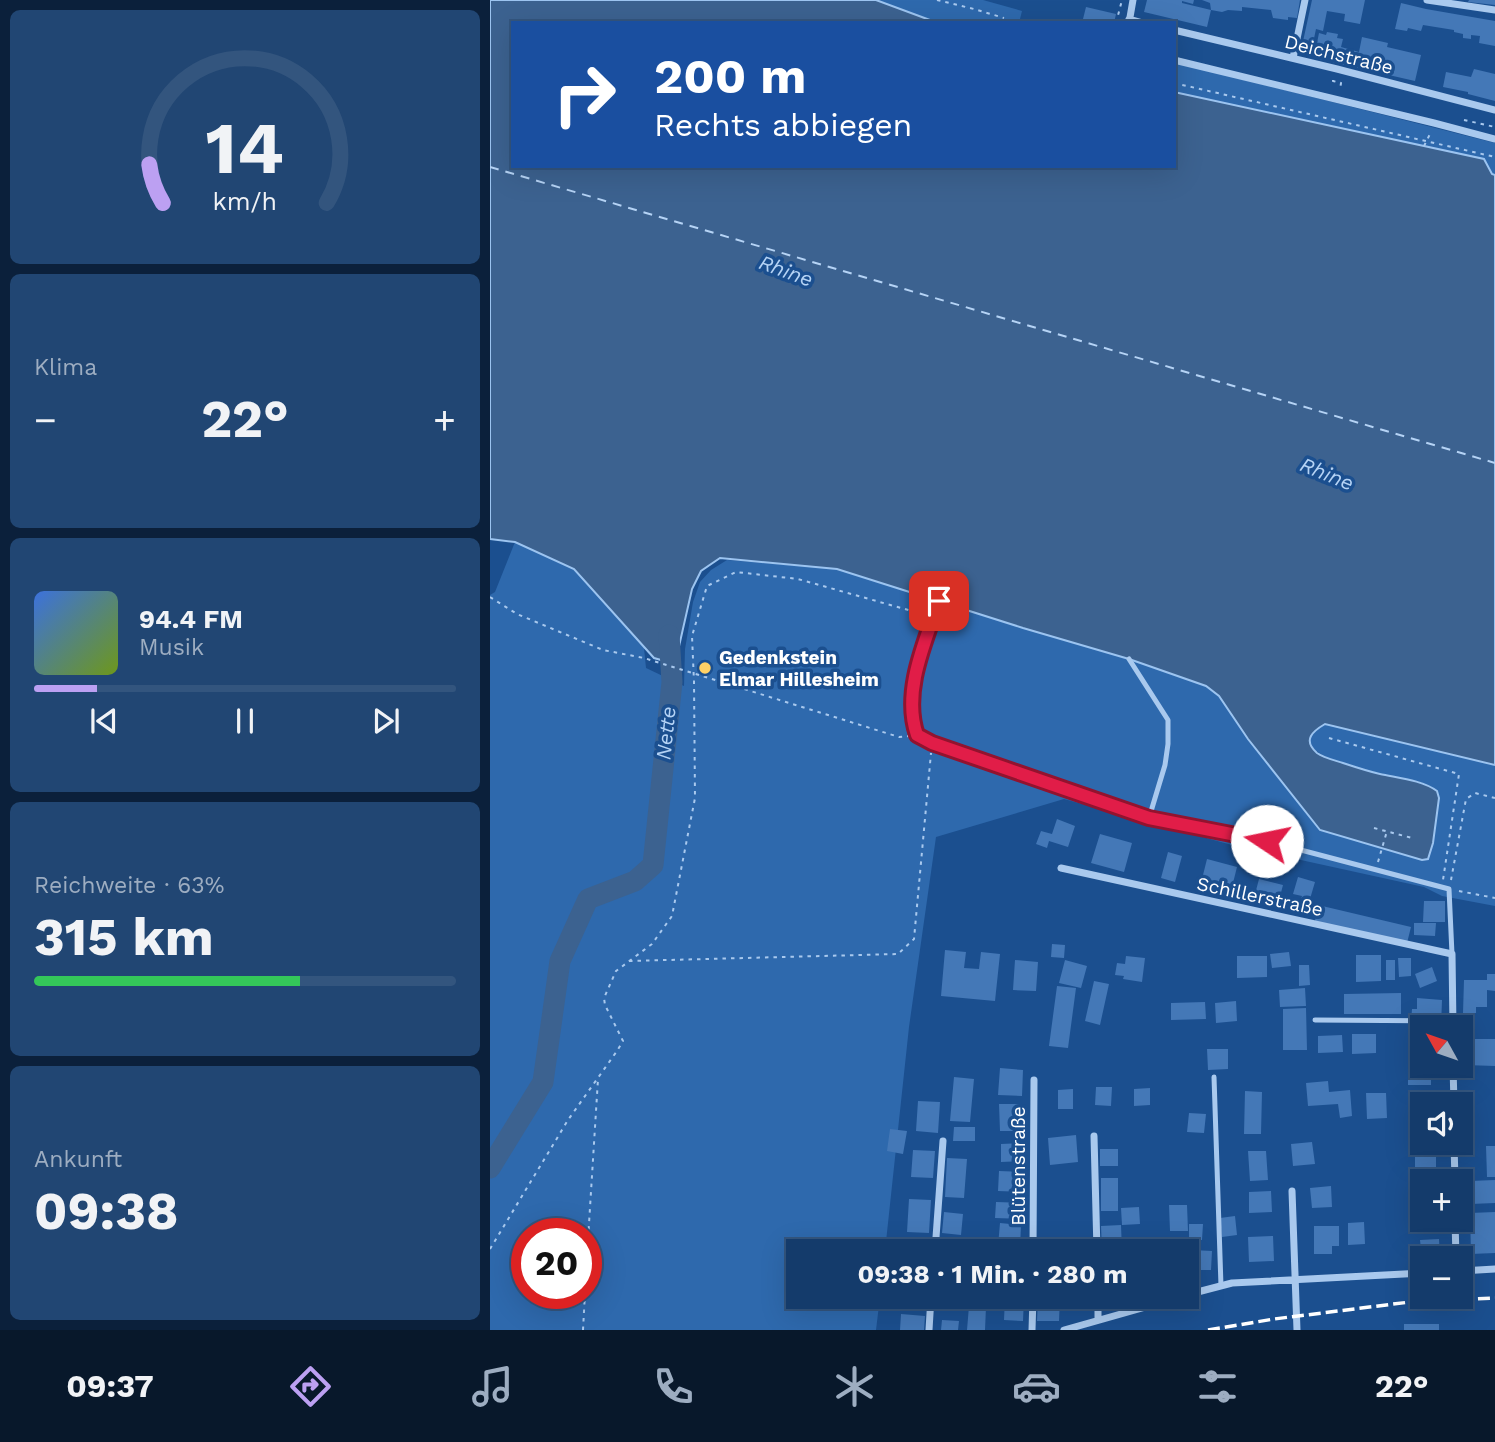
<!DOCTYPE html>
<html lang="de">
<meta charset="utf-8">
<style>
body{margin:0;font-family:"Work Sans",sans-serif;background:#214673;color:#f1f3f6;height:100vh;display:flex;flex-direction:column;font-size:26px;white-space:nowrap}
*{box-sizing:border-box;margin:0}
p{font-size:23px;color:#9dadc1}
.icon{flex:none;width:38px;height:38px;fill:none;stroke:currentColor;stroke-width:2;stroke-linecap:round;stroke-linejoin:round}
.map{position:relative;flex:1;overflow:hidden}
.sheet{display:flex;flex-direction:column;gap:10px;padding:10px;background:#0b203b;width:490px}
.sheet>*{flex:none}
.top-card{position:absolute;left:21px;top:21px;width:665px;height:147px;border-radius:0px;box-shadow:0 7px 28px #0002,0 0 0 2px #33557e;background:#1a4fa0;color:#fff;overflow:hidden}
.needle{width:46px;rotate:310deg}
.buttons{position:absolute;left:920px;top:1015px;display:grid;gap:14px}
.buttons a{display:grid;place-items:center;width:63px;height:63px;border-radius:0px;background:#143b6b;box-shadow:0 7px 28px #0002,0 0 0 2px #33557e;font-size:35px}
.speed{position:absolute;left:21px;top:1218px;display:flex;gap:14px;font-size:35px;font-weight:700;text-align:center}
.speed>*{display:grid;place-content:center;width:91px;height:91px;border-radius:50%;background:#143b6b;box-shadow:0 7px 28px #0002,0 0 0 2px #33557e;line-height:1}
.speed .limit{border:10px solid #d22;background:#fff;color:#111}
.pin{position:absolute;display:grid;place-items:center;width:60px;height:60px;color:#fff;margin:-30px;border-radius:14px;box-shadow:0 4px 10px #0006}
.me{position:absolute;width:77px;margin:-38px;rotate:281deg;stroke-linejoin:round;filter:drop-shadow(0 0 5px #0008)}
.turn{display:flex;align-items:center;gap:24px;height:147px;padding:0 28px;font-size:32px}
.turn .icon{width:91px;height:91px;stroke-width:2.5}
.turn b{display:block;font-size:49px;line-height:60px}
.big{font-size:52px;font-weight:700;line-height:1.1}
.sheet .tile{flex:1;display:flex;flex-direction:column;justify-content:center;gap:10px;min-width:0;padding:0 24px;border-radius:10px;background:#214673}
.sheet .dial{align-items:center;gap:0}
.dial svg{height:182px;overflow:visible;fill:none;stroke:#33557e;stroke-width:7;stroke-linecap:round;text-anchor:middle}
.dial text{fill:#f1f3f6;stroke:none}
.song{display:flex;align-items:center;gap:21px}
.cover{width:84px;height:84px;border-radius:10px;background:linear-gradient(135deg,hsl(220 70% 55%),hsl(80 70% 35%))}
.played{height:7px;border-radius:4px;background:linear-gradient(90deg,#bca0f2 15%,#33557e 15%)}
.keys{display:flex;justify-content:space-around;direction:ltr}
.heat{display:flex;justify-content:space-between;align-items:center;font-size:38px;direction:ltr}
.charge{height:10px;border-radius:5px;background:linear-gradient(90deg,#34c759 63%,#33557e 0)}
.trip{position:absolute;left:296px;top:1239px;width:413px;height:70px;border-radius:0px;background:#143b6b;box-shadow:0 7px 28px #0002,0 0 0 2px #33557e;font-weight:700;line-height:70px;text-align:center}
.dock{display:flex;height:112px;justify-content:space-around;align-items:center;background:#08182b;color:#9dadc1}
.dock .icon{width:49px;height:49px}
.dock .selected{color:#bca0f2}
.dock b{font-size:32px;color:#f1f3f6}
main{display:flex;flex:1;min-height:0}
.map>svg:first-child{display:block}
</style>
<main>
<section class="sheet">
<div class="tile dial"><svg viewBox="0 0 100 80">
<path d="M14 69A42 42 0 1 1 86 69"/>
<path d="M14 69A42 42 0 0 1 8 52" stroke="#bca0f2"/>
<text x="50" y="56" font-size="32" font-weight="700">14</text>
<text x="50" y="72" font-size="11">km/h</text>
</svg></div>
<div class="tile"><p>Klima</p>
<div class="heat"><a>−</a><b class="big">22°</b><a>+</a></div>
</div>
<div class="tile">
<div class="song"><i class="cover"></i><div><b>94.4 FM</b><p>Musik</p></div></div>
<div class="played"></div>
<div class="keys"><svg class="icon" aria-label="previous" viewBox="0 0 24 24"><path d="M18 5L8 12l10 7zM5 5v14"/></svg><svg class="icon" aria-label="pause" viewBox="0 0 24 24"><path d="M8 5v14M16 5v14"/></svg><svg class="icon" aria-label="next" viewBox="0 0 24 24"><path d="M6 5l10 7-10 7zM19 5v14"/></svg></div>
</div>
<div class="tile"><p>Reichweite · 63%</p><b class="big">315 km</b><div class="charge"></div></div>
<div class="tile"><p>Ankunft</p><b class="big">09:38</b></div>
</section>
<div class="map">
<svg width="1005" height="1330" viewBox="0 0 1005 1330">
<rect width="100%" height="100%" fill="#1b4f8f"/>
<path fill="#2e69ad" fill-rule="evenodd" d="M386 0H493L532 11 529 23H448Z
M684 62 1005 143V175L1003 174 993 159 684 92Z
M25 542 84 569 154 648 156 668 194 686 195 649 203 602 210 582 221 570 237 560 347 569 533 628 639 659 716 686 729 696 758 739 830 830 932 860 939 857 949 798C946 794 943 788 938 785 924 777 803 764 821 733 824 729 830 726 834 724L1005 765V906L952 896 934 887 742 845 574 799 446 837 419 1027 395 1251H308V1297H390L386 1330H0V595L5 592ZM37 1234H96V1293H37Z"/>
<path fill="#3c6290" stroke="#9cc4f0" stroke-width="2" d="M0 0H386L448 23H23V166H684V92L994 159 1002 174 1005 175V765L835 724C823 731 812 740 827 753 834 758 844 760 853 763 865 767 877 771 890 774 908 778 932 780 947 791L949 798 943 843 938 859 932 860 830 830 758 739 729 696 716 686 639 659 533 628 347 569 230 558 211 571 202 589 185 664 164 658 84 569 25 542 0 539Z"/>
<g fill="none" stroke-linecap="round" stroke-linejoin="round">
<path stroke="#3c6290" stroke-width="21" d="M0 1168 53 1082 70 961 98 899 145 881 163 865 182 682 179 635"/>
<path stroke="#b5d3f5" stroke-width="2" stroke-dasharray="9 7" stroke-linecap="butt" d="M0 167 1005 463"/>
</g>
<path fill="#4478b7" d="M657 0H704L703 4 692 1V3L721 10 717 27 654 12Z
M712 0H810L807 18 798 17V20L783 18 781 10 752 7V11L738 10 732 12 721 10 720 3Z
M822 0H875L870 24 854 21 855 14 837 11 833 31 826 29 822 48 812 46Z
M979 0H1005V5L978 2Z
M911 3 936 9 1005 21V46L989 43 990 36 981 35V39L973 38V34L964 32V30L933 25 931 31 918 28 917 31 905 29Z
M596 7 626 14 624 23H592Z
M837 32 848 34 847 38 853 39 851 47 869 52 872 37 898 43 897 47 931 55 925 81 824 58 829 33 836 35Z
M984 69 1005 74V101L978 94V92L953 87 956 72 981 77Z
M567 819 585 826 578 847 559 841 557 848 546 844 551 831 562 834Z
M610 834 642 843 634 872 601 863Z
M678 852 692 856 685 882 671 878Z
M717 859 747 867 740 895 724 891 725 887 711 883Z
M808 877 825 882 817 909 809 907 812 896 803 894Z
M769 879 793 885 787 908 763 902Z
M934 901H955V922H933Z
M828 905 921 927 917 943 825 921Z
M924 923H946L945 936 924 935Z
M562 944 575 945 574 958 561 957Z
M455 950 476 952 474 968 489 969 491 952 510 954 505 1001 451 996Z
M799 952 801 966 782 968 780 954Z
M866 955H891V981L866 982Z
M636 956 655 958 652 982 633 979 634 976 625 975 627 963 635 964Z
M747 956H777V977L747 978Z
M908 958H921V976L909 977Z
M525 960 548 962 546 991 523 990Z
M575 960 597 966 591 988 569 983Z
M896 960H905V980H896Z
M809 965H819L820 985 809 986Z
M942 967 947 981 930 988 925 974Z
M997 974H1005V991L997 990V1007H986V1013H973L974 980H997Z
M604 981 619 984 610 1025 595 1021Z
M567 986 586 988 578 1048 559 1046Z
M815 988 816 1006 790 1007 789 990Z
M911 993V1014H854V994Z
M927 998 952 1000 951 1027H933V1041H928L929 1022H921L922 1009H927Z
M746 1001 747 1021 726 1023 725 1003Z
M715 1002 716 1019 681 1020V1003Z
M816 1008 817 1050H793V1009Z
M862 1034H886V1053L862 1054Z
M852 1035 853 1052 828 1053V1036Z
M975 1039H1005V1066L975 1065Z
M717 1049H738V1069L718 1070Z
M918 1064 941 1066V1085H918Z
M510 1068 533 1070 532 1096 508 1095Z
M464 1077 484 1079 480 1122 460 1121Z
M838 1081 839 1092 860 1090 862 1116 850 1118 848 1104 818 1106 816 1083Z
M606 1087H622L621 1106 605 1105Z
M660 1088V1105L644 1106V1089Z
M583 1089V1109H568V1090Z
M755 1091 772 1092 771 1134H754Z
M876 1093H896L897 1118 877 1119Z
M428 1101 450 1102 448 1133 426 1131Z
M509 1104H531L532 1131H510Z
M699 1113 716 1114 714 1133 697 1132Z
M464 1127H485V1141H463Z
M400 1129 417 1131 413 1154 397 1151Z
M586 1135 588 1162 560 1165 558 1138Z
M822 1142 825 1164 803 1166 801 1144Z
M532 1143 533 1161 511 1162V1144Z
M996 1146H1005V1177H997Z
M610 1149H628V1166H610Z
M423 1150 445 1151 443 1178 421 1177Z
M758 1151H776L778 1180 760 1181Z
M925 1153H946V1168L925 1169Z
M457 1158 477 1159 474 1198 455 1197Z
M509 1171 532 1172V1192L508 1191Z
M611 1178H628V1211H611Z
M1005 1180V1203L981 1204 980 1181Z
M841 1186 842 1207 822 1208 820 1188Z
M781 1191 782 1212 759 1213V1192Z
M419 1199 441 1200 439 1233 417 1232Z
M506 1202 534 1203 533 1219 505 1218Z
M929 1202H933V1220H949V1230H928Z
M679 1205H697L698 1231H680Z
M649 1207 650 1224 632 1225 631 1208Z
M454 1212 473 1214 471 1235 452 1233Z
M1005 1212V1253L981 1254 980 1213Z
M745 1216 747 1235 732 1237 730 1218Z
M874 1222 875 1244 858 1245V1223Z
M510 1223 531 1225 530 1248 508 1246Z
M699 1224H713L712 1240 699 1239Z
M631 1225 632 1251H612L611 1226Z
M824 1226H849V1246H842V1254H824Z
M783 1236 784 1261 759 1262 758 1237Z
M457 1238H470L469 1251H456Z
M949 1239 950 1258H932L930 1240Z
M419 1244 439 1245 438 1251H419Z
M681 1247H699L700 1273H696V1251H681Z
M702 1250 722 1251 721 1270H701Z
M413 1297H436L435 1306 413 1304Z
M515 1297H534L533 1321 514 1320Z
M548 1297H570L569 1321H547Z
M479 1306 496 1307 495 1330H477Z
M411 1314 435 1316 434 1330H410Z
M452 1320 469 1321 468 1330H451Z
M914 1324H949V1330H914Z"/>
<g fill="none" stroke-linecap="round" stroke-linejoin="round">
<path stroke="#a9c9ee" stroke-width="2" stroke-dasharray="3.5 5" stroke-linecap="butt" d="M447 0 484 9 514 18
M626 23 632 0
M684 80 686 71
M843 80V81L851 83 850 90
M684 83 1005 157
M974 120 1005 127
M934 146 940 134
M0 597 27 614 113 650 154 658 409 737 419 736
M839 738 969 774 953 880
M884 828 922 838
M888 862 897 831
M961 880 976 799 985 793 1005 798
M969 891 1005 898
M139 961 408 954 424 939 441 753
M0 1249 78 1120 127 1051 133 1041 115 1005 114 998 126 971 162 944 182 916 205 798 204 682 202 636 217 586 246 572 308 579 436 615
M96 1272 108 1079
M93 1330 95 1293"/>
<path stroke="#a9c9ee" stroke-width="5" d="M522 23 525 22
M449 602C435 642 412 692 427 735L441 743 659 818 777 841 959 889 962 954
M639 659 678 720V744L675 765 659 818
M825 1020 963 1021
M724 1077 731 1286"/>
<path stroke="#a9c9ee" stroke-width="7" d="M937 0 1005 10
M639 19 653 23
M639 23 643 0
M684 30 847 69 1005 110
M803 58 815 0
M684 60 944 123 1005 139
M571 868 962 954 963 1027
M963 1066 964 1104
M604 1136 607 1251
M964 1143 965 1181
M802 1191 807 1330
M965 1220 966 1258
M445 1251 453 1141
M543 1251 544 1080
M971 1271 1005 1269
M696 1295 742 1283 933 1273
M608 1297V1320
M439 1330 441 1297
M542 1330 543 1297
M574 1330 691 1297"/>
<path stroke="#fff" stroke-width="3.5" stroke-dasharray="12 5" stroke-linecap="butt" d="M718 1330 784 1319 920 1302 1005 1298"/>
</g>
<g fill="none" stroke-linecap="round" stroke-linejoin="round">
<g stroke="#92132f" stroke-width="18">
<path id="route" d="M449 601C435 642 412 692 427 735L442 743 659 818 777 841"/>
</g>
<use href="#route" stroke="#e11d48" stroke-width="12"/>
</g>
<circle fill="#ffd166" stroke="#1b4f8f" stroke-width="2.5" cx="215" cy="668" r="7"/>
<g text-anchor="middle" stroke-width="7" stroke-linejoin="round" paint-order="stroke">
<g font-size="19" fill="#fff" stroke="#1b4f8f">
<text transform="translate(849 54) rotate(14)" y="7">Deichstraße</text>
<text transform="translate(770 896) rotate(12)" y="7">Schillerstraße</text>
<text transform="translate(528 1166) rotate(-90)" y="7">Blütenstraße</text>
</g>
<g font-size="19" font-weight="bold" fill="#fff" stroke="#1b4f8f" text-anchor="start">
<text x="229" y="664">Gedenkstein<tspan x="229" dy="22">Elmar Hillesheim</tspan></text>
</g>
<g font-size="21" font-style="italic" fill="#b5d3f5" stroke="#1b4f8f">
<text transform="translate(296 271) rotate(20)" y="7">Rhine</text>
<text transform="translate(837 474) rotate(22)" y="7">Rhine</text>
<text transform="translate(176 733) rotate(-84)" y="7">Nette</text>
</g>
</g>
</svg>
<div class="buttons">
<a><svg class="needle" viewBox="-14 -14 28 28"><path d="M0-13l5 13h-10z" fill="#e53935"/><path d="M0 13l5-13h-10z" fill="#9dadc1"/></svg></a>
<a><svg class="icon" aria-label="sound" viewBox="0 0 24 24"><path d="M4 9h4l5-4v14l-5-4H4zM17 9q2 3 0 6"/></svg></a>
<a>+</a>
<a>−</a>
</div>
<div class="speed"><div class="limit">20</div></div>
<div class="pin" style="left:449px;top:601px;background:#d93025"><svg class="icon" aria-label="arrive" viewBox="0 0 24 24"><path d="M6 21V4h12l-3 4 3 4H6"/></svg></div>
<svg class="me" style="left:777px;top:841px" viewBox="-20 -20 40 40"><circle r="19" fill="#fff"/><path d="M0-13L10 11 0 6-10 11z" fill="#e11d48"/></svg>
<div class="trip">09:38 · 1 Min. · 280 m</div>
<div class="top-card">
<div class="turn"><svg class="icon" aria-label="right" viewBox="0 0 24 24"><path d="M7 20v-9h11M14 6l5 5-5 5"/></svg><div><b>200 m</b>Rechts abbiegen</div></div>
</div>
</div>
</main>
<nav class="dock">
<b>09:37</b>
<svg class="icon selected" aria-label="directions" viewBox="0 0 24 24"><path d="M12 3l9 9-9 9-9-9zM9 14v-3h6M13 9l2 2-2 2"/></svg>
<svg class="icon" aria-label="music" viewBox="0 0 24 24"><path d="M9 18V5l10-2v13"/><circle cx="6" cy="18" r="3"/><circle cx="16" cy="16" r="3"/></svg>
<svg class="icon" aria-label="phone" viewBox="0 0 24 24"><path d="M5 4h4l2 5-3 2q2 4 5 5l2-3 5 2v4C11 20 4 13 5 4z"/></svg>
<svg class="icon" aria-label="climate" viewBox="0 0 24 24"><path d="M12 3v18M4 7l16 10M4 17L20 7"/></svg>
<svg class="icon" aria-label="car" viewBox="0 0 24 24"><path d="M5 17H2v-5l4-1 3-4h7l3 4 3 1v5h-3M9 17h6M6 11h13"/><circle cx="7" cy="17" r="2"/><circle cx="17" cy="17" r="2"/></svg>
<svg class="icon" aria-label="filters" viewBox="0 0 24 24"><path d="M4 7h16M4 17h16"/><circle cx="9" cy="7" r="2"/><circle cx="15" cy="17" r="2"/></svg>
<b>22°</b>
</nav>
